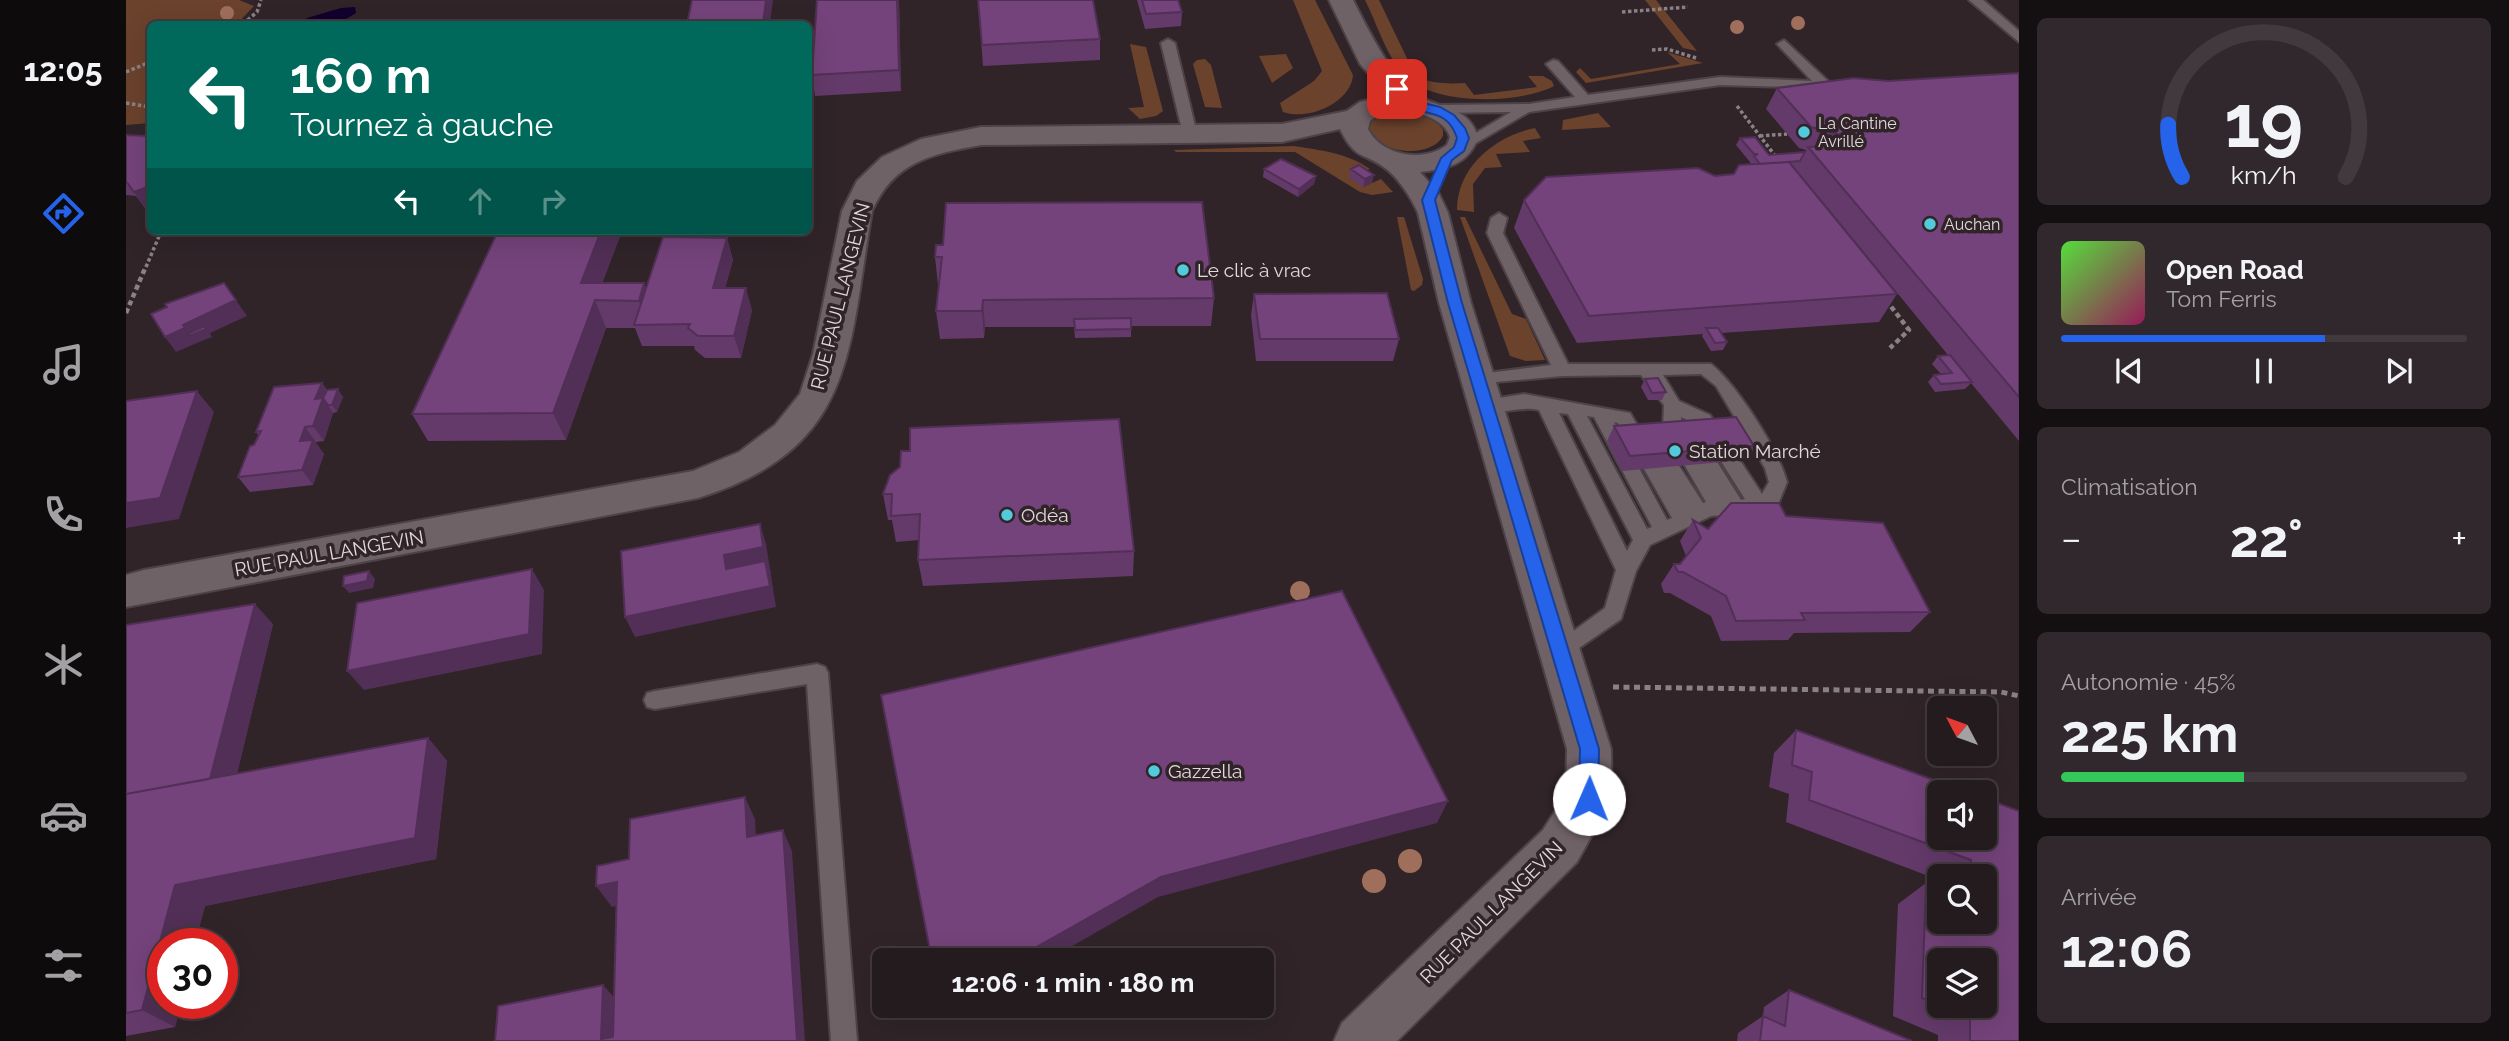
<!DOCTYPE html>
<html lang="fr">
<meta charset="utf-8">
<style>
body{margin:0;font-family:Raleway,sans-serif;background:#30282c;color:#f1f3f6;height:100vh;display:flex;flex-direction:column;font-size:26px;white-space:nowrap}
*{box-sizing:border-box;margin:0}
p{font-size:23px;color:#a3a1a4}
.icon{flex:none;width:38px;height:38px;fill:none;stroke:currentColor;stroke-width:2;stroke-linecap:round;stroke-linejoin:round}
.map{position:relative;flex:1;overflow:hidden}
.drawer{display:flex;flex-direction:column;gap:18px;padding:18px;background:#140f11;width:490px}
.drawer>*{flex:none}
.top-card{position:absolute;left:21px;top:21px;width:665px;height:214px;border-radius:10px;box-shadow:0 7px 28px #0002,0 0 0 2px #41393d;background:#00695c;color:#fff;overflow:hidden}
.needle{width:46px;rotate:311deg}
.tools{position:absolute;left:1801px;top:696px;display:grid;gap:14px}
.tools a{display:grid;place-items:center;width:70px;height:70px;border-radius:10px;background:#241b1f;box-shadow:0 7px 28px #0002,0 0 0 2px #41393d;font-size:35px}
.speed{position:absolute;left:21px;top:928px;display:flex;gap:14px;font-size:35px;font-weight:700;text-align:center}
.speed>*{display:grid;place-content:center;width:91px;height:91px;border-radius:50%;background:#241b1f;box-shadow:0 7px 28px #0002,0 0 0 2px #41393d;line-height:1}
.speed .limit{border:10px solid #d22;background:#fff;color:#111}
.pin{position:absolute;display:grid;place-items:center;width:60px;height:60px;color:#fff;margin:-30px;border-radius:14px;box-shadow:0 4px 10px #0006}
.me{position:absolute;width:77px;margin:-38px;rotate:1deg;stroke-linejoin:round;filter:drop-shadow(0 0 5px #0008)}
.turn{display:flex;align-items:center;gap:24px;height:147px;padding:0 28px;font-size:32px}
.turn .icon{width:91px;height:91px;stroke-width:2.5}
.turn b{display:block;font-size:49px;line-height:60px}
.lanes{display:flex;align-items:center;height:66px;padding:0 28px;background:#0003;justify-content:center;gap:35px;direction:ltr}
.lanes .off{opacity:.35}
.big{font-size:52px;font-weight:700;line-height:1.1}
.drawer .tile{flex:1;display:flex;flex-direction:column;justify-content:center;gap:10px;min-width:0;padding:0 24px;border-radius:10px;background:#30282c}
.drawer .dial{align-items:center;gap:0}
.dial svg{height:182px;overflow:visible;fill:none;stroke:#41393d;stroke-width:7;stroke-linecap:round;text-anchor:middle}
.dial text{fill:#f1f3f6;stroke:none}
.song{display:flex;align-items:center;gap:21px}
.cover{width:84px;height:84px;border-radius:10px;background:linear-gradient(135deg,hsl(110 70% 55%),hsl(330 70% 35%))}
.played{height:7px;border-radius:4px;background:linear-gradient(90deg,#2563eb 65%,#41393d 65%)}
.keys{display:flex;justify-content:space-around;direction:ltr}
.heat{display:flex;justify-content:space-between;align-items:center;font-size:38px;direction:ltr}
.charge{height:10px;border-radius:5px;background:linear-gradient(90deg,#34c759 45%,#41393d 0)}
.trip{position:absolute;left:746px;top:948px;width:402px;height:70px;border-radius:10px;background:#241b1f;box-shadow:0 7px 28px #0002,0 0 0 2px #41393d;font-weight:700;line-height:70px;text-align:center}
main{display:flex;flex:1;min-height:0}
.dock{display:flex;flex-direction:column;width:126px;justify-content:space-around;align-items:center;background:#0e0b0c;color:#a3a1a4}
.dock .icon{width:49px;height:49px}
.dock .on{color:#2563eb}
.dock b{font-size:32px;color:#f1f3f6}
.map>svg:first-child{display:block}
</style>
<main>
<nav class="dock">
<b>12:05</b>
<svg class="icon on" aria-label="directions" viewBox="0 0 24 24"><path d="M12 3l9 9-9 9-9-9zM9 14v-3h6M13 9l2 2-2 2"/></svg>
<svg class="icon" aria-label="music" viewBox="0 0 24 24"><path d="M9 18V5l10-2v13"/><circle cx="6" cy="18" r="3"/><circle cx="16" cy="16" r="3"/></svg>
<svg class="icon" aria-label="phone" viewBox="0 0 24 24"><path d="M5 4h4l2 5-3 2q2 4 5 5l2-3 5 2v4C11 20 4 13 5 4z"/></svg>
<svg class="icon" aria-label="climate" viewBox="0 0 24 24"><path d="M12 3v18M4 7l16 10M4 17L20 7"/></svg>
<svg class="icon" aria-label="car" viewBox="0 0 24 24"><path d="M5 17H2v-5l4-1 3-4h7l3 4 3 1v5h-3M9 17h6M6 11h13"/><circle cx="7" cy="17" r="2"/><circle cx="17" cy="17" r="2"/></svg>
<svg class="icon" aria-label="filters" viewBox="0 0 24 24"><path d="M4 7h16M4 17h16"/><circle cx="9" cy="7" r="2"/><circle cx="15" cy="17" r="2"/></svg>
</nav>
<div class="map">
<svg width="1893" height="1041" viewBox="0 0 1893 1041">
<rect width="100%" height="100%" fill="#302429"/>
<path fill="#6b422c" d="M0 0H113L128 6 111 24H24V123L0 125Z
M1167 0H1189L1227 75C1225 103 1182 121 1157 112L1154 103 1188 81 1196 71Z
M1239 0H1253L1289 75C1304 84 1321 84 1339 83L1348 95 1411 87 1402 76H1417L1426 81 1428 86C1392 105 1297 107 1272 68 1258 48 1250 22 1239 0Z
M1519 0H1530L1571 51 1557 48Z
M1004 44 1020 47 1037 111 1030 116 1014 119 1002 108 1018 107Z
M1541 52 1577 63 1460 83 1450 72 1454 68 1465 79 1554 64Z
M1160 54 1167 68 1146 83 1133 56Z
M1079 59 1085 65 1096 108 1079 107 1067 64 1071 60Z
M1260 110C1281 110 1304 110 1317 130V136C1303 163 1234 151 1244 119Z
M1472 113 1485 127 1436 130 1437 120Z
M1409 128 1415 138 1397 141 1404 152 1370 154 1376 167 1359 168 1347 184 1348 212 1331 210C1331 167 1369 136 1409 128Z
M1168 146C1193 150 1222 153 1244 169L1232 173 1237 187 1255 179 1267 192 1246 195 1234 192 1169 152H1050L1048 150Z
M1271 217H1278L1297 279 1296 285 1288 291 1285 290Z
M1334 217H1339L1386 314 1400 319 1419 360 1400 361 1384 356Z"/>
<path fill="#11012c" d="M229 7 230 13C215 24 197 25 178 24L181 18 215 8Z"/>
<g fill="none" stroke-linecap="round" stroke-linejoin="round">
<g stroke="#4c4247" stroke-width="4">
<path id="service" d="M1843 0H1857L1893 31V42Z
M1042 39 1049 43 1071 134 1069 137H1059L1057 134 1035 43Z
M1658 40 1703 82V88L1594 85 1403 112 1333 153 1326 149 1328 146 1385 112 1310 113 1303 109 1310 105 1403 104 1449 97 1420 64 1427 60 1432 61 1462 95 1594 77 1686 81 1651 44Z
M1373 213 1381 218 1377 233 1442 364H1585C1611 385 1652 449 1661 482L1653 502 1640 511 1585 516 1524 545 1510 571 1495 619 1434 661 1427 658 1424 652 1427 646 1479 608 1490 570 1413 410C1393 405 1372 416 1354 411L1351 406 1354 401 1398 394 1504 413 1523 445 1531 439 1537 441 1577 503 1580 502 1537 428 1538 405 1515 375 1436 376 1347 384 1344 380 1353 374 1425 365 1361 233 1365 218ZM1575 374 1590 386 1639 468 1643 482 1636 494 1584 415 1553 401 1537 375ZM1433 413 1442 414 1507 540 1501 551ZM1461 416 1468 417 1526 527 1521 529ZM1555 417 1572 425 1619 499 1615 500 1576 438 1570 436 1562 440 1555 428ZM1488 422 1492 423 1546 518 1541 520Z
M691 664 699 667 702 673 731 1041H705L681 684 529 709 521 707 518 700 521 693 529 691Z"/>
</g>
<g stroke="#4c4247" stroke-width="4">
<path id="minor" d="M1203 0H1227C1242 29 1267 83 1297 98 1320 110 1343 108 1352 137 1343 165 1320 169 1294 172L1313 194 1322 213 1345 303 1485 749 1486 799 1451 862 1271 1041H1208L1216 1023 1417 830 1440 794 1441 749 1313 303 1292 213C1286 199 1272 177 1259 168 1236 151 1230 161 1214 129L1156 142 855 145C806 154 768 161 746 211 722 352 730 449 572 498L0 607V575L18 570 567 471 613 452 649 425 674 394 687 354 716 211 731 181 756 157 795 139 855 127 1156 124 1221 111 1234 102 1262 95 1234 64ZM1271 110C1289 112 1318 117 1324 137L1321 145C1297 163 1256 156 1242 129L1244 121 1253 114Z"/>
</g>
<path stroke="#8a8184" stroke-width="3.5" stroke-dasharray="3.5 2.5" stroke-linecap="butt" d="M1496 12 1562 7
M117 24 131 12 135 0
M1526 50 1541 49 1570 58
M0 72 24 62
M0 103 24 107
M1611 106 1650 157
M1634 136 1661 134
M20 267 34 234"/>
<path stroke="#8a8184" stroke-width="4.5" stroke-dasharray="5 3.5" stroke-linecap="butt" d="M1760 300 1783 330 1764 348
M0 313 20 266"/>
<path stroke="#8a8184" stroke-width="5" stroke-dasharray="6 4.5" stroke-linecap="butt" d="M1487 687 1875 692 1893 696"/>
<use href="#service" fill="#6f6267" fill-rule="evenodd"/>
<use href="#minor" fill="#6f6267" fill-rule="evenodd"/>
</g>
<g fill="#a06f5b">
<circle cx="101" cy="13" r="7"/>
<circle cx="1672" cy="23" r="7"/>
<circle cx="1611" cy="27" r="7"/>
<circle cx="1174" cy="591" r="10"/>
<circle cx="1284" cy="861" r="12"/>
<circle cx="1248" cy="881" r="12"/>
</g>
<path fill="#643a6a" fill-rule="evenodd" d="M691 0H773L775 91 689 96 686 75Z
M852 0 974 39V60L857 66Z
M1011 0H1052L1056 12 1055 26 1019 29Z
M1893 73V441L1845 383 1839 389 1809 392 1802 382 1808 375 1815 374 1806 364 1812 356 1822 355 1670 169 1771 294 1753 322 1595 333 1601 342 1597 350 1585 351 1576 336 1577 334 1451 343 1388 228 1398 200 1589 176 1608 174 1625 164 1624 162 1610 145 1614 138 1643 155 1679 152 1680 150 1673 148 1640 109 1651 88Z
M0 135 22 136 24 135V215L10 196 0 195Z
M1138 169 1190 176 1188 184 1172 197 1137 177Z
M1225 169 1246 183 1237 187 1223 177Z
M372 231H496L476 283H518L520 288 601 238 607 260 599 288 626 310 615 358H579L569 350 568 346H516L509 328H480L440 440 302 441 286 414Z
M810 245 1088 298 1085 326H1005V337L949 338 948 327H859L858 338 814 339 810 311 813 285H812L809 257Z
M1128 294 1273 339 1267 361H1130L1125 315Z
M1519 379 1540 392 1536 400H1522L1515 387Z
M196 383 201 390 217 397 211 412 207 413 198 441 190 442V443L198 454 187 485 124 492 112 477 133 436 130 432Z
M1488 426 1628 446 1619 460 1496 471 1481 441Z
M764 475 1008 551 1007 576 797 586 792 560 793 540 770 542 766 520H762L757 494Z
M1660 516 1804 612 1784 632 1668 633 1662 640 1595 641 1585 616 1544 593H1538L1535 584 1548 564H1554L1560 556 1554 541 1567 520 1582 529Z
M147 624 111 774 302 738 321 761 310 859 79 906 69 943H37V1003H55L49 1027 0 1036V625Z
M1670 730 1858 838 1893 1041H1812V1035L1767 1016 1772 904 1800 883 1858 922V877H1813V880L1660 822 1663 794 1643 787 1648 753ZM1813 961 1858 1006H1813Z
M1663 990 1786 1041H1611L1612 1033 1637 1016 1638 1007Z"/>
<path fill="#512f56" d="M640 0H647L644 24H637Z
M771 0H773L775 91 773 70Z
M1248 175 1246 183 1237 187 1239 179Z
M1190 176 1188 184 1172 197 1173 189Z
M24 186V215L8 192Z
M475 231H496L470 300H469L480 328 440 440 427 413 455 283Z
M601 238 607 260 593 310 587 288Z
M98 283 121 316 84 333 86 337 71 343 64 334 71 343 50 352 39 337 57 325Z
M518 283 528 310 521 325 513 301Z
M620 288 626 310 615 358 608 336Z
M857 300 859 327 858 338 856 311Z
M196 383 206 398 202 405 207 413 198 441 187 426 189 399Z
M212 389 217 397 211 412 206 405Z
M71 391 88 412 53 519 0 528V503Z
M179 427 198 454 187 485 176 470 174 441Z
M634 524 640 544 650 607 509 637 499 617 600 569 598 555Z
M406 569 418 590 416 654 238 690 221 671Z
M243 571 249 579 247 588 223 593 217 586Z
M129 604 147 624 104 803 0 822Z
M302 738 321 761 310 859 79 906 69 943H37V1003H55L49 1027 16 1010 49 885Z
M619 797 629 819 631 858 621 837Z
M1322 801 1311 823 1032 897 920 961H886L1035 877Z
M657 830 666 851 679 1041H671Z
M491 882 506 902 486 907 470 886Z
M477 985 493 1003 492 1041 475 1039Z
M816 1006H841L819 1019Z"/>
<path fill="#74437b" stroke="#512f56" stroke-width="2" d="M566 0H640L637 24H561Z
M691 0H771L773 70 686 75Z
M852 0H967L974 39 856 45Z
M1016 0H1052L1056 12 1020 14Z
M194 21 192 24H144L146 22Z
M1893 73V397L1682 147 1726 144 1719 136 1685 127 1651 88 1728 78 1762 81Z
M0 135 22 136 24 135V186L8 192 0 181Z
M1629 137 1643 155 1679 152 1674 161 1634 164 1628 156 1632 154H1628L1614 138Z
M1155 159 1190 176 1173 189 1138 169Z
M1663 162 1771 294 1463 316 1398 200 1420 177 1572 168 1589 176 1608 174 1613 165Z
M1233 165 1248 175 1239 179 1225 169Z
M1076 202 1088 298 857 300 856 311H810L816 257H809L810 245H817L820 203Z
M372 231H475L455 283H518L513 301 469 300 427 413 286 414Z
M537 237 601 238 587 288H620L608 336H572L562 328 564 324 508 325Z
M98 283 110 300 57 325 59 328 39 337 25 314 41 307 39 304Z
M1261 293 1273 339H1134L1128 294Z
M1005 318V329L949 330 948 319Z
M79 326 80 329 65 335 63 333Z
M1580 328H1592L1601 342 1589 343Z
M1824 355 1846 382 1815 384 1808 375 1826 373 1812 356Z
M1532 378 1540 392 1526 393 1519 379Z
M196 383 189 399 197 398 187 426 179 427 174 441 187 440 176 470 112 477 124 446 128 445 135 431 130 432 148 387Z
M212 389 206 405H202L197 398 201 390Z
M71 391 34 498 0 503V401Z
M1610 417 1628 446 1504 456 1488 426Z
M993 419 1008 551 792 560 794 514 765 516 766 494H757L764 475 774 467 775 451H784V428Z
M1605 503H1653L1660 516 1757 523 1804 612 1675 613 1679 620 1610 621 1600 596 1557 572H1552L1548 564H1554L1575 538 1567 520 1582 529Z
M634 524 637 547 598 555 600 569 639 561 644 586 499 617 495 551Z
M641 560 644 574 639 561 603 568Z
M406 569 403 634 221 671 231 603Z
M243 571 241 581 217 586 218 576Z
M1216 591 1322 801 1035 877 886 961H806L755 695Z
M129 604 84 779 0 794V625Z
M1670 730 1844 793H1813V838H1858V798L1893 811V1041H1844V1018L1816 1006H1858V961H1813V1005L1796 998 1800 883 1813 889V922H1858V877H1845V860L1683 800 1686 772 1666 765Z
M302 738 289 838 49 885 16 1010 0 1013V794Z
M619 797 621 837 657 830 671 1041H369L372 1006 477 985 475 1039 487 1037 491 882 470 886 471 866 503 859 504 819Z
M1663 990 1786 1041H1634L1637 1016 1659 1026Z"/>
<path fill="#2563eb" stroke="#184099" stroke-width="2" d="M1267 87H1275L1289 101 1314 107 1328 115 1339 128 1343 138 1338 151 1326 160 1309 200 1336 303 1473 749 1472 799 1470 805 1463 808 1456 805 1453 799 1454 749 1322 303 1296 200 1315 158 1328 147 1331 138C1321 107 1299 118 1279 104 1275 101 1271 95 1267 91Z"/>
<g fill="#53cadc" stroke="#302429" stroke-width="2.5">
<circle cx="1678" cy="132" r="7"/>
<circle cx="1804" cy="224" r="7"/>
<circle cx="1057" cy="270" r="7"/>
<circle cx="1549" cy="451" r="7"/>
<circle cx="881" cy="515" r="7"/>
<circle cx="1028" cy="771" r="7"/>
</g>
<g text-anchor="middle" stroke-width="7" stroke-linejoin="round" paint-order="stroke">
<g font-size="16" fill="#e1d9dc" stroke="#302429" text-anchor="start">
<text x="1692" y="129">La Cantine<tspan x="1692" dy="18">Avrillé</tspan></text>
<text x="1818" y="230">Auchan</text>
</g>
<g font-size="19" fill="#e1d9dc" stroke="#302429" text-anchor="start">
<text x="1071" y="277">Le clic à vrac</text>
<text x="1563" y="458">Station Marché</text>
<text x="895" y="522">Odéa</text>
<text x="1042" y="778">Gazzella</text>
</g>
<g font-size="19" fill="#e1d9dc" stroke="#302429">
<text transform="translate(714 296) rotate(-76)" y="7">RUE PAUL LANGEVIN</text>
<text transform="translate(203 553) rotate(-10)" y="7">RUE PAUL LANGEVIN</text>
<text transform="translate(1365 912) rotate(-45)" y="7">RUE PAUL LANGEVIN</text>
</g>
</g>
</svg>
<div class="tools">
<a><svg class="needle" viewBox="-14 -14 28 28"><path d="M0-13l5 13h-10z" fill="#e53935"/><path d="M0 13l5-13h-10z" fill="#a3a1a4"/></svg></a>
<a><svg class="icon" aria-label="sound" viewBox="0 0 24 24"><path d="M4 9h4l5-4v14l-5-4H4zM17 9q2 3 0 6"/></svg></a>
<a><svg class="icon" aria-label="search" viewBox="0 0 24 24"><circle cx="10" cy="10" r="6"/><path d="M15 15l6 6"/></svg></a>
<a><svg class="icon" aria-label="layers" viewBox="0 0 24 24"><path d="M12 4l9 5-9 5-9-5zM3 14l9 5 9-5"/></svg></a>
</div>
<div class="speed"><div class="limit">30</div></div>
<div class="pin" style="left:1271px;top:89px;background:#d93025"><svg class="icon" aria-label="arrive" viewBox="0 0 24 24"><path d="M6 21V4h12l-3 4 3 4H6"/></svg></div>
<svg class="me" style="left:1463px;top:799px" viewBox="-20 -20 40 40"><circle r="19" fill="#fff"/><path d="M0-13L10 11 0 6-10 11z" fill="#2563eb"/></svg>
<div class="trip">12:06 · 1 min · 180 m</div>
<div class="top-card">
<div class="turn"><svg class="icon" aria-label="left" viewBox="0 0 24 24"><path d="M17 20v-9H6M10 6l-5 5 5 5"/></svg><div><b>160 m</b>Tournez à gauche</div></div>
<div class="lanes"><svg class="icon" aria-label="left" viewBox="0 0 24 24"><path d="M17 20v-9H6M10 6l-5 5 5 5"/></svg><svg class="icon off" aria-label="ahead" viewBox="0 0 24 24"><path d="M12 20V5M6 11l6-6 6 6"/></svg><svg class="icon off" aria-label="right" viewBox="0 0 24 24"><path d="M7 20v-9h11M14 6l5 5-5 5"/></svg></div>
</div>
</div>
<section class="drawer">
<div class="tile dial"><svg viewBox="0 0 100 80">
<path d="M14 69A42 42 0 1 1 86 69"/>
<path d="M14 69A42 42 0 0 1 8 46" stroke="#2563eb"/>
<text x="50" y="56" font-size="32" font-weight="700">19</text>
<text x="50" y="72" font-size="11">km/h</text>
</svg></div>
<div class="tile">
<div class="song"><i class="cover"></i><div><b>Open Road</b><p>Tom Ferris</p></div></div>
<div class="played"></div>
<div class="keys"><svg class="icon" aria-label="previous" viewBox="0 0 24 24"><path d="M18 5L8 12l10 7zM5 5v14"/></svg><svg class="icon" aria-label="pause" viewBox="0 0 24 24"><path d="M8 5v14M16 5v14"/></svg><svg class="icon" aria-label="next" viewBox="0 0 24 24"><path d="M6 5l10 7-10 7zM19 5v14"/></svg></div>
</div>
<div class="tile"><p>Climatisation</p>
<div class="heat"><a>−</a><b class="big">22°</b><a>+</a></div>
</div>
<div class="tile"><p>Autonomie · 45%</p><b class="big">225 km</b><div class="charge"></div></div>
<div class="tile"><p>Arrivée</p><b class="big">12:06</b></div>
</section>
</main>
